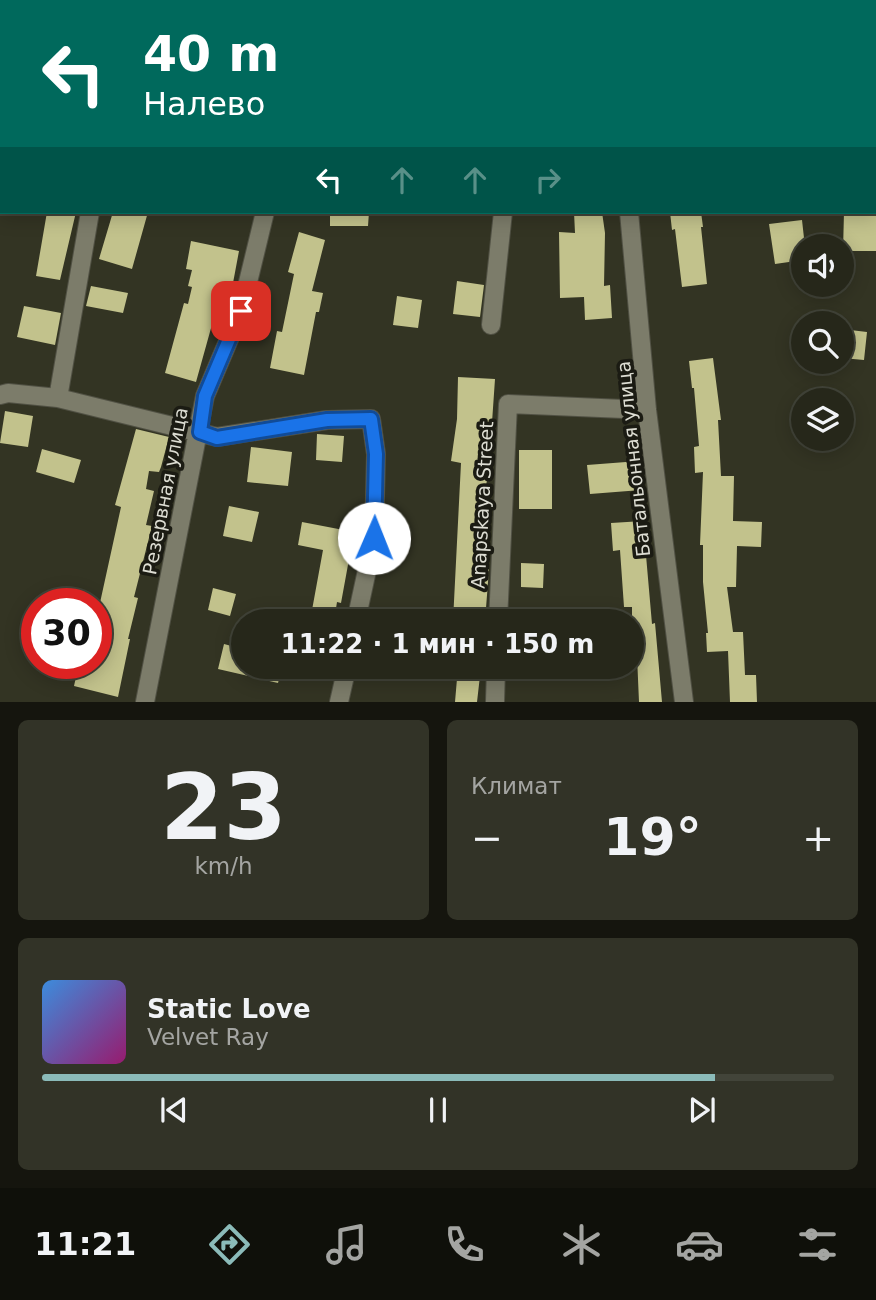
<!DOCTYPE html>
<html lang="ru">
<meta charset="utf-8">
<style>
body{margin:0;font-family:"DejaVu Sans",sans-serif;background:#323327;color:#f1f3f6;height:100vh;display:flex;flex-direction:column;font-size:26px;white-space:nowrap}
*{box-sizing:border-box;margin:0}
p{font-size:23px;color:#a4a5a2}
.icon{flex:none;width:38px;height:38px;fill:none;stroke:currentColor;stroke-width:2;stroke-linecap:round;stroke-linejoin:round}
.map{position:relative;height:702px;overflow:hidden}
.panel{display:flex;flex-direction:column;gap:18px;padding:18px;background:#15150e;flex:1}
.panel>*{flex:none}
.top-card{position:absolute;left:0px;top:0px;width:877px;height:214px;box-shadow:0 4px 18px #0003,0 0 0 2px #424439;background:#00695c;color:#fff;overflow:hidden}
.tools{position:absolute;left:791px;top:234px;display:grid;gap:14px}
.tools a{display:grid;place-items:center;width:63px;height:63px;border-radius:50%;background:#26271a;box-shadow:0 4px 18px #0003,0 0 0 2px #424439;font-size:35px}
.speed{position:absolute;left:21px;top:588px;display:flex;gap:14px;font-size:35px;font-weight:700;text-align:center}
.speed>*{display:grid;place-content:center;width:91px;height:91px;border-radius:50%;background:#26271a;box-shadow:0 4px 18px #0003,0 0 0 2px #424439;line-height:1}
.speed .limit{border:10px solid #d22;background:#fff;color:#111}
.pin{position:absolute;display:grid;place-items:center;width:60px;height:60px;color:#fff;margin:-30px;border-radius:14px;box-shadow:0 4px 10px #0006}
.me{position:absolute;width:77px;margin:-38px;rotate:1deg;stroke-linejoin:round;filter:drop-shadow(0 0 5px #0008)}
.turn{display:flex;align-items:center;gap:24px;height:147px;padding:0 28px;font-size:32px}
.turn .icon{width:91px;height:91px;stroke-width:2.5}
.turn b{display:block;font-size:49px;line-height:60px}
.lanes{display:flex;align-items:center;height:66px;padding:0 28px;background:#0003;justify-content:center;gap:35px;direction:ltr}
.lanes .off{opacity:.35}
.big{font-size:52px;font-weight:700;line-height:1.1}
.panel .widget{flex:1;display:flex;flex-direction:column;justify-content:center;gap:10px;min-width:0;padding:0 24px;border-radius:10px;background:#323327}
.panel .dial{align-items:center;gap:0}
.dial b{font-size:91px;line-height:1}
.song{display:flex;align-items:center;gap:21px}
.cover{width:84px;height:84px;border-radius:10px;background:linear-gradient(135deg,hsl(210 70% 55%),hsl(320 70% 35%))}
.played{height:7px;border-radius:4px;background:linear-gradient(90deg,#8bbbb9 85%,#424439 85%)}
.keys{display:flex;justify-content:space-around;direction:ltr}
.heat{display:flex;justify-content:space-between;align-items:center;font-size:38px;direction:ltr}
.panel .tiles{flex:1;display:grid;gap:18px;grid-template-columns:1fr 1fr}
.widget:last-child{grid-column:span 2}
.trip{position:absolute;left:231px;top:609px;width:413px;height:70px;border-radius:35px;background:#26271a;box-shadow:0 4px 18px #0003,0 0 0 2px #424439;font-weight:700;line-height:70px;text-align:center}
.dock{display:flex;height:112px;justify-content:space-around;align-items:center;background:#0f100a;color:#a4a5a2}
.dock .icon{width:49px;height:49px}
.dock .selected{color:#8bbbb9}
.dock b{font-size:32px;color:#f1f3f6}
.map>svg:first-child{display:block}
</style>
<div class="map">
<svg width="876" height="702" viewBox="0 0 876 702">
<rect width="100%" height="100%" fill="#333423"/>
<path fill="#c2c28c" d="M47 212H76L60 280 36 276Z
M113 212H148L132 269 99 259Z
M330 212H369L368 226H330Z
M574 212H602L605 233 604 286 610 285 612 318 585 320 584 297 560 298 559 232 575 233Z
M670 212H701L703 227H701L707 284 682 287 675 229 672 230Z
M844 212H876V251H843Z
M802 220 805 247H803V260L775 264 769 224Z
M299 232 325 240 312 291 323 293 319 312H316L304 375 270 368 277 331 282 332 294 274 288 272Z
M191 241 239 251 230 299 222 324 213 321 196 382 165 373 184 303 188 304 192 287 188 286 192 270 186 269Z
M457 281 484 285 480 317 453 314Z
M91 286 128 293 123 313 86 306Z
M397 296 422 300 418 328 393 325Z
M24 306 61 313 55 345 17 337Z
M842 329 867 332 864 360 842 358Z
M713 358 721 420H718L721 476H734L733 521 762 522 761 547 737 546 736 587H727L733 632H743L745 675H756L757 702H730L728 651 707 652 706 633H708L703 582V545H700L703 472 695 473 694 447 699 446 694 388H692L689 361Z
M458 377 495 379 491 437 494 438 486 486 488 487 486 568 489 569 485 621H453L461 463 451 461 457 419Z
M5 411 33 416 28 447 0 443Z
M136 429 169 437 161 467 159 472 149 471 146 489 154 491 146 525 152 526 134 597 138 598 128 639H130L118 697 74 686 79 663H96V621L121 507 115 505Z
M317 434 344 436 342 462 316 460Z
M251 447 292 452 288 486 247 482Z
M42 449 81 460 74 483 36 472Z
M519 450H552V509H519Z
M639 461 641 490 590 494 587 465Z
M229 506 259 512 252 542 223 536Z
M643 521 652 624 655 623 662 702H639L637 656H632V607H624L620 550 613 551 611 523Z
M302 522 354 532 341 603 337 602 334 621H310L323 550 298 545Z
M521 563 544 564 543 588 521 587Z
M213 588 236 594 230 616 208 610Z
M224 644 243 649V667H282L278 683 218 669Z
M458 667H481L477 702H455Z"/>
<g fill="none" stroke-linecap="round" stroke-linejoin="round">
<g stroke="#515144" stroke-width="20">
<path id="minor" d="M610 0 611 2
M316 2V0
M526 2 527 0
M629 212 647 410 684 702
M491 325 503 212
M0 395 8 393 58 398 217 437 327 420 371 419 376 454 374 538 356 621
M58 398 90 212
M498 621 508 404 647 410
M145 702 205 396 241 311 265 212
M339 702 347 667
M495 702 496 667"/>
</g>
<use href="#minor" stroke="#7c7c6a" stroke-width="18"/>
</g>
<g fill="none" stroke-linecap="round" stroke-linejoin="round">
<g stroke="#114b97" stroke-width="18">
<path id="route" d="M241 311 205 396 200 432 217 438 327 420 371 419 376 454 374 538"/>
</g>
<use href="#route" stroke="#1a73e8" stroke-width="12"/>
</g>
<g text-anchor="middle" stroke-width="7" stroke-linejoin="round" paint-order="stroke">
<g font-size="19" fill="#ddddd3" stroke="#1b1b13">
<text transform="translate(633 459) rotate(-96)" y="7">Батальонная улица</text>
<text transform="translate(165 491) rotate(-79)" y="7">Резервная улица</text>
<text transform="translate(482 505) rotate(-87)" y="7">Anapskaya Street</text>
</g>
</g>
</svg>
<div class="tools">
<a><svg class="icon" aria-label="sound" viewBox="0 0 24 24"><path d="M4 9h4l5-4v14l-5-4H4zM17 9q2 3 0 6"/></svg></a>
<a><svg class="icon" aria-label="search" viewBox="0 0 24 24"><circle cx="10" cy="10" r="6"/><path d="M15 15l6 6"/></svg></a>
<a><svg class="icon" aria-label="layers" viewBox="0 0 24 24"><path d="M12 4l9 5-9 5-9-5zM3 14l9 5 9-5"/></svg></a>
</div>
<div class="speed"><div class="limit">30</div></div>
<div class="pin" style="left:241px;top:311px;background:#d93025"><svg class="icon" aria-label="arrive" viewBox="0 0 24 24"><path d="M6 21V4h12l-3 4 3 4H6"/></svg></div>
<svg class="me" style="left:374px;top:538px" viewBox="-20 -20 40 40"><circle r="19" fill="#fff"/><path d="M0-13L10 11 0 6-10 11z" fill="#1a73e8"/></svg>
<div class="trip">11:22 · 1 мин · 150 m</div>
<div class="top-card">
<div class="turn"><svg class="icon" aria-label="left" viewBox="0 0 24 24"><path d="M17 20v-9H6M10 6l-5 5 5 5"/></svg><div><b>40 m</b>Налево</div></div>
<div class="lanes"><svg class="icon" aria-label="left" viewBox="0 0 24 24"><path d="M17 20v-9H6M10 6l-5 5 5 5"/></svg><svg class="icon off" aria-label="ahead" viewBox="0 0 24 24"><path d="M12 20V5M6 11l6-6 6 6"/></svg><svg class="icon off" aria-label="ahead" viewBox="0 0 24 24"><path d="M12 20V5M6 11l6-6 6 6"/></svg><svg class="icon off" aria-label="right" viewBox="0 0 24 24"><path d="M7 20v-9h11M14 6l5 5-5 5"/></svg></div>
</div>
</div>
<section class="panel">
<div class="tiles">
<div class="widget dial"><b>23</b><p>km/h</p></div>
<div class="widget"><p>Климат</p>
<div class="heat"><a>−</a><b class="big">19°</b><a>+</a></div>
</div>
<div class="widget">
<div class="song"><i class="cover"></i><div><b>Static Love</b><p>Velvet Ray</p></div></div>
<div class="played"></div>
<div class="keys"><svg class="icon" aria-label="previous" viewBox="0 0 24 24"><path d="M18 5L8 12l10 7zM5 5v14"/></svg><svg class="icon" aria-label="pause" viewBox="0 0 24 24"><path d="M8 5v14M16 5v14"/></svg><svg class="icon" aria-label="next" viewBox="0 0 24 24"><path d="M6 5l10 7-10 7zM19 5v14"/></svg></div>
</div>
</div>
</section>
<nav class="dock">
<b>11:21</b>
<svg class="icon selected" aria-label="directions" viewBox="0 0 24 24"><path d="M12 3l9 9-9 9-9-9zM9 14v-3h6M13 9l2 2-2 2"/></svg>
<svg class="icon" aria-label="music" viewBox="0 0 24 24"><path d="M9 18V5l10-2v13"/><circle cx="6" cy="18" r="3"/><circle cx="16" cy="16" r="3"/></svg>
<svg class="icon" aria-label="phone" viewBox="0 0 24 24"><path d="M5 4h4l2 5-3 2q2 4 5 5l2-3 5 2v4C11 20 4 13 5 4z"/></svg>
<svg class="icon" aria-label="climate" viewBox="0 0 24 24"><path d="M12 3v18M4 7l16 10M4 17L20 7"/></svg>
<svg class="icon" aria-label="car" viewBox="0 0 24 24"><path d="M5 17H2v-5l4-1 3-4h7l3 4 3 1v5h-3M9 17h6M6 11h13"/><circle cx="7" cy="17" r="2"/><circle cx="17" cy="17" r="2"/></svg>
<svg class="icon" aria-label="filters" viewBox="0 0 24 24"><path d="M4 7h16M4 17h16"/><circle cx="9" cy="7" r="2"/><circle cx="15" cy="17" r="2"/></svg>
</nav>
